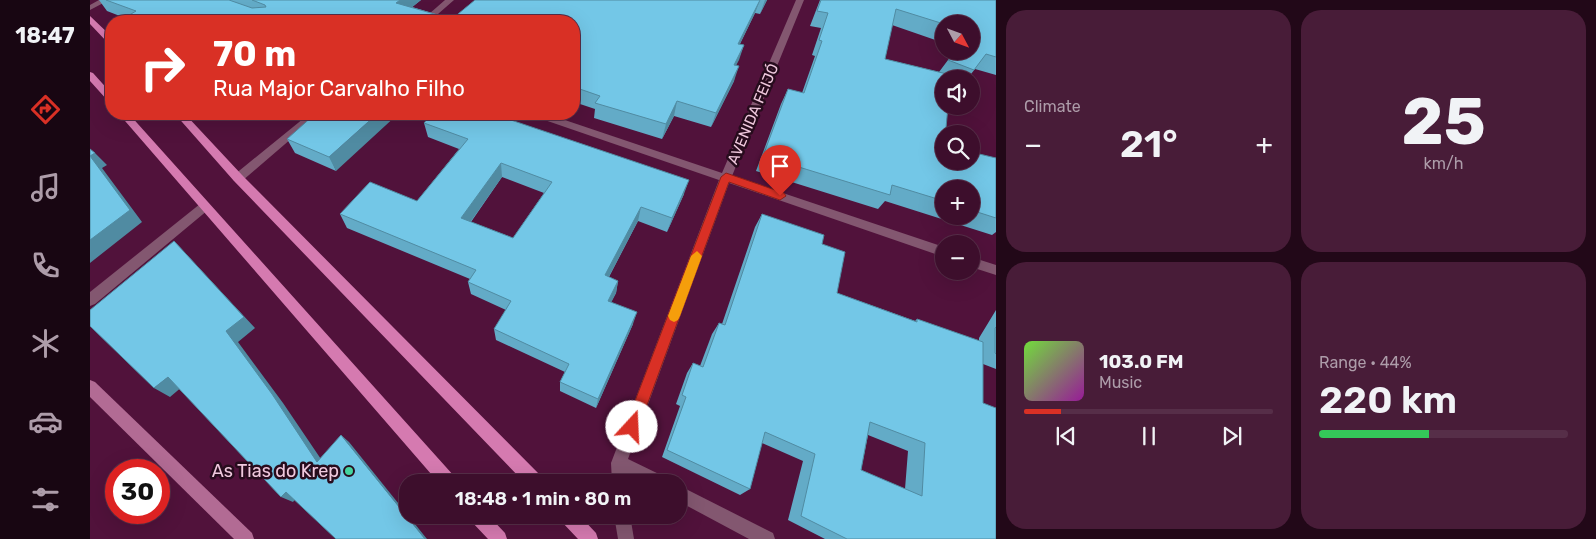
<!DOCTYPE html>
<meta charset="utf-8">
<style>
body{margin:0;font-family:Rubik,sans-serif;background:#481c38;color:#f1f3f6;height:100vh;display:flex;flex-direction:column;font-size:19px;white-space:nowrap}
*{box-sizing:border-box;margin:0}
p{font-size:16px;color:#ad9ca9}
.icon{flex:none;width:28px;height:28px;fill:none;stroke:currentColor;stroke-width:2;stroke-linecap:round;stroke-linejoin:round}
.map{position:relative;flex:1;overflow:hidden}
.sheet{display:flex;flex-direction:column;gap:10px;padding:10px;background:#220818;width:600px}
.sheet>*{flex:none}
.top-card{position:absolute;left:15px;top:15px;width:475px;height:105px;border-radius:20px;box-shadow:0 5px 20px #0002,0 0 0 1px #562e48;background:#d93025;color:#fff;overflow:hidden}
.needle{width:32px;rotate:131deg}
.controls{position:absolute;left:845px;top:15px;display:grid;gap:10px}
.controls a{display:grid;place-items:center;width:45px;height:45px;border-radius:50%;background:#3d0e2c;box-shadow:0 5px 20px #0002,0 0 0 1px #562e48;font-size:25px}
.speed{position:absolute;left:15px;top:459px;display:flex;gap:10px;font-size:25px;font-weight:700;text-align:center}
.speed>*{display:grid;place-content:center;width:65px;height:65px;border-radius:50%;background:#3d0e2c;box-shadow:0 5px 20px #0002,0 0 0 1px #562e48;line-height:1}
.speed .limit{border:8px solid #d22;background:#fff;color:#111}
.pin{position:absolute;display:grid;place-items:center;width:42px;height:42px;color:#fff;margin:-51px -21px;border-radius:50% 50% 50% 0;rotate:-45deg;box-shadow:0 0 5px #0007}
.pin .icon{rotate:45deg}
.me{position:absolute;width:55px;margin:-28px;rotate:20deg;stroke-linejoin:round;filter:drop-shadow(0 0 4px #0008)}
.turn{display:flex;align-items:center;gap:18px;height:105px;padding:0 25px;font-size:22px}
.turn .icon{width:65px;height:65px;stroke-width:2.5}
.turn b{display:block;font-size:35px;line-height:42px}
.big{font-size:38px;font-weight:600;line-height:1.1}
.sheet .tile{flex:1;display:flex;flex-direction:column;justify-content:center;gap:8px;min-width:0;padding:0 18px;border-radius:20px;background:#481c38}
.sheet .dial{align-items:center;gap:0}
.dial b{font-size:65px;line-height:1}
.song{display:flex;align-items:center;gap:15px}
.cover{width:60px;height:60px;border-radius:8px;background:linear-gradient(135deg,hsl(100 70% 55%),hsl(300 70% 35%))}
.played{height:5px;border-radius:2px;background:linear-gradient(90deg,#d93025 15%,#562e48 15%)}
.keys{display:flex;justify-content:space-around;direction:ltr}
.heat{display:flex;justify-content:space-between;align-items:center;font-size:28px;direction:ltr}
.charge{height:8px;border-radius:4px;background:linear-gradient(90deg,#34c759 44%,#562e48 0)}
.sheet .tiles{flex:1;display:grid;gap:10px;grid-template-columns:repeat(2,1fr)}
.trip{position:absolute;left:309px;top:474px;width:288px;height:50px;border-radius:20px;background:#3d0e2c;box-shadow:0 5px 20px #0002,0 0 0 1px #562e48;font-weight:600;line-height:50px;text-align:center}
main{display:flex;flex:1;min-height:0}
.tab-bar{display:flex;flex-direction:column;width:90px;justify-content:space-around;align-items:center;background:#180612;color:#ad9ca9}
.tab-bar .icon{width:35px;height:35px}
.tab-bar .active{color:#d93025}
.tab-bar b{font-size:22px;color:#f1f3f6}
.map>svg:first-child{display:block}
</style>
<main>
<nav class="tab-bar">
<b>18:47</b>
<svg class="icon active" aria-label="directions" viewBox="0 0 24 24"><path d="M12 3l9 9-9 9-9-9zM9 14v-3h6M13 9l2 2-2 2"/></svg>
<svg class="icon" aria-label="music" viewBox="0 0 24 24"><path d="M9 18V5l10-2v13"/><circle cx="6" cy="18" r="3"/><circle cx="16" cy="16" r="3"/></svg>
<svg class="icon" aria-label="phone" viewBox="0 0 24 24"><path d="M5 4h4l2 5-3 2q2 4 5 5l2-3 5 2v4C11 20 4 13 5 4z"/></svg>
<svg class="icon" aria-label="climate" viewBox="0 0 24 24"><path d="M12 3v18M4 7l16 10M4 17L20 7"/></svg>
<svg class="icon" aria-label="car" viewBox="0 0 24 24"><path d="M5 17H2v-5l4-1 3-4h7l3 4 3 1v5h-3M9 17h6M6 11h13"/><circle cx="7" cy="17" r="2"/><circle cx="17" cy="17" r="2"/></svg>
<svg class="icon" aria-label="filters" viewBox="0 0 24 24"><path d="M4 7h16M4 17h16"/><circle cx="9" cy="7" r="2"/><circle cx="15" cy="17" r="2"/></svg>
</nav>
<div class="map">
<svg width="906" height="539" viewBox="0 0 906 539">
<rect width="100%" height="100%" fill="#51123b"/>
<g fill="none" stroke-linecap="round" stroke-linejoin="round">
<path fill="#835770" fill-rule="evenodd" d="M9 0H19L0 10V5Z
M355 0H364L340 21H331Z
M706 0H714L642 176 854 247V257L639 183 538 459 573 476 575 482H551L538 476V482H522L521 463 629 180 443 116 442 114H457L632 173Z
M219 114H230L152 181H144L143 178 144 175Z
M114 203 118 204 120 207 118 210 5 304 0 306V292L110 204Z
M881 257 906 265V275L881 267Z
M588 485 683 533 685 539H659L588 501Z
M524 515H540L544 539H528Z"/>
<path fill="#b26b94" fill-rule="evenodd" d="M0 380 5 382 162 533 164 539H144L0 397Z"/>
<path fill="#d57ab0" fill-rule="evenodd" d="M0 16 21 36V44L18 43 0 24Z
M0 72 3 73 21 93V102L18 101 0 81Z
M29 114H39L364 476 366 482H348Z
M85 114H95L152 175 451 476 453 482H434L144 181Z
M379 515H398L415 533 417 539H398L381 521Z
M469 515H489L506 533 508 539H488L471 521Z"/>
</g>
<path fill="#63abc7" fill-rule="evenodd" d="M9 0H331L322 7 362 19 385 0H677L670 14 665 13 650 44 654 45 646 65 644 81 621 127 584 116 572 139 504 118 505 109 484 102V21L35 18 17 11Z
M730 0H906V75L885 69 877 79H854V161L906 158V232L902 235 795 201 788 209 666 171 691 104 698 89 712 93 725 56 722 55 731 28 720 26ZM854 24H881V51L858 60 849 72 795 59 802 25 854 43ZM854 189H881V216H854Z
M225 114 246 171 205 153 197 139Z
M413 114 412 117 594 194 577 232 548 221 519 277 528 281 526 293 521 302 543 324 506 408 470 391V382L475 372 406 340 404 329 416 310 381 294 378 282 380 279 257 228 250 214 327 201 369 149 338 137 334 123ZM412 177 454 193 423 238 381 222Z
M672 214 732 244 747 293 825 321 827 319 889 341V338L906 310V369L893 364V403L906 539H735L698 520 713 461 672 443 660 489 650 495 572 457 590 406 586 404 597 373 603 363 610 366 622 334 629 323 632 324 665 227ZM778 435 818 451 815 489 771 470Z"/>
<path fill="#508ba2" d="M310 0H331L310 17 306 3Z
M670 0 665 13 643 58 648 44Z
M675 0H677L670 14Z
M654 45 649 60 639 79 644 65Z
M649 66 644 81 621 127 626 113Z
M587 101 584 116 572 139 576 124Z
M287 114H308L246 171 239 157Z
M407 114H413L407 130 406 115Z
M5 153 17 165 12 168 52 222 0 263V156Z
M411 163 412 177 374 231 371 218Z
M599 180 594 194 577 232 582 218Z
M551 207 548 221 513 288 515 275Z
M84 241 165 328 148 342 193 403 237 468 227 462 136 331Z
M528 281 526 293 516 313 518 301Z
M547 312 543 324 506 408 508 399Z
M78 377 93 386 80 397 64 388Z
M251 435 259 442 337 539H335Z
M196 492 207 497 203 502 191 497Z"/>
<path fill="#73c7e7" stroke="#508ba2" fill-rule="evenodd" d="M16 0H139L162 8 176 7 175 5 162 0H310L306 3 362 19 385 0H670L648 44 654 45 644 65 649 66 626 113 587 101 576 124 505 103 510 96 484 87V21H33L31 20 46 11Z
M731 0H906V57L896 54 884 70 858 60 868 51H881V39L886 35 881 33V24H854L806 9 795 59 861 75V79H854V106H858L856 128H858V134H854V161H881V152L906 158V218L881 210V189H854V201L802 185 800 195 673 156 698 89 714 93 732 41 729 40 738 13 727 11Z
M225 114H287L239 157 197 139Z
M342 114H407L406 115 599 180 582 218 551 207 515 275 528 281 518 301 547 312 508 399 470 382 479 364 404 329 421 301 378 282 386 270 250 214 280 182 327 201 378 139 334 123ZM411 163 462 182 423 238 371 218Z
M0 149 5 153 0 156Z
M0 156 40 210 0 240Z
M672 214 734 235 732 244 755 252 747 293 827 322V319L893 342V403L906 408V539H757L711 516 725 454 675 432 660 489 577 450 596 397 592 395 603 363 613 367 629 323 635 325ZM780 422 835 443 832 496 771 470Z
M84 241 154 317 136 331 182 394 227 462 251 435 335 539H246L196 492 191 497 78 377 64 388 0 326V310Z
M906 327V354L905 353V328Z"/>
<path fill="#d93025" stroke="#8d1f18" d="M636 173 694 193 696 196 690 200 639 182 549 427 547 432 542 434 538 432 535 427 631 177Z"/>
<path fill="#f59e0b" d="M607 251 612 256 590 316 588 320 584 322 580 320 578 316 601 256Z"/>
<circle fill="#44d49f" stroke="#270c1d" stroke-width="2" cx="259" cy="471" r="5"/>
<g text-anchor="middle" stroke-width="5" stroke-linejoin="round" paint-order="stroke">
<g font-size="15" fill="#f0c9de" stroke="#270c1d">
<text transform="translate(663 114) rotate(-67)" y="5">AVENIDA FEIJÓ</text>
</g>
<g font-size="18" fill="#f0c9de" stroke="#270c1d" text-anchor="end">
<text x="249" y="477">As Tias do Krep</text>
</g>
</g>
</svg>
<div class="controls">
<a><svg class="needle" viewBox="-14 -14 28 28"><path d="M0-13l5 13h-10z" fill="#e53935"/><path d="M0 13l5-13h-10z" fill="#ad9ca9"/></svg></a>
<a><svg class="icon" aria-label="sound" viewBox="0 0 24 24"><path d="M4 9h4l5-4v14l-5-4H4zM17 9q2 3 0 6"/></svg></a>
<a><svg class="icon" aria-label="search" viewBox="0 0 24 24"><circle cx="10" cy="10" r="6"/><path d="M15 15l6 6"/></svg></a>
<a>+</a>
<a>−</a>
</div>
<div class="speed"><div class="limit">30</div></div>
<div class="pin" style="left:690px;top:196px;background:#d93025"><svg class="icon" aria-label="arrive" viewBox="0 0 24 24"><path d="M6 21V4h12l-3 4 3 4H6"/></svg></div>
<svg class="me" style="left:542px;top:427px" viewBox="-20 -20 40 40"><circle r="19" fill="#fff"/><path d="M0-13L10 11 0 6-10 11z" fill="#d93025"/></svg>
<div class="trip">18:48 · 1 min · 80 m</div>
<div class="top-card">
<div class="turn"><svg class="icon" aria-label="right" viewBox="0 0 24 24"><path d="M7 20v-9h11M14 6l5 5-5 5"/></svg><div><b>70 m</b>Rua Major Carvalho Filho</div></div>
</div>
</div>
<section class="sheet">
<div class="tiles">
<div class="tile"><p>Climate</p>
<div class="heat"><a>−</a><b class="big">21°</b><a>+</a></div>
</div>
<div class="tile dial"><b>25</b><p>km/h</p></div>
<div class="tile">
<div class="song"><i class="cover"></i><div><b>103.0 FM</b><p>Music</p></div></div>
<div class="played"></div>
<div class="keys"><svg class="icon" aria-label="previous" viewBox="0 0 24 24"><path d="M18 5L8 12l10 7zM5 5v14"/></svg><svg class="icon" aria-label="pause" viewBox="0 0 24 24"><path d="M8 5v14M16 5v14"/></svg><svg class="icon" aria-label="next" viewBox="0 0 24 24"><path d="M6 5l10 7-10 7zM19 5v14"/></svg></div>
</div>
<div class="tile"><p>Range · 44%</p><b class="big">220 km</b><div class="charge"></div></div>
</div>
</section>
</main>
